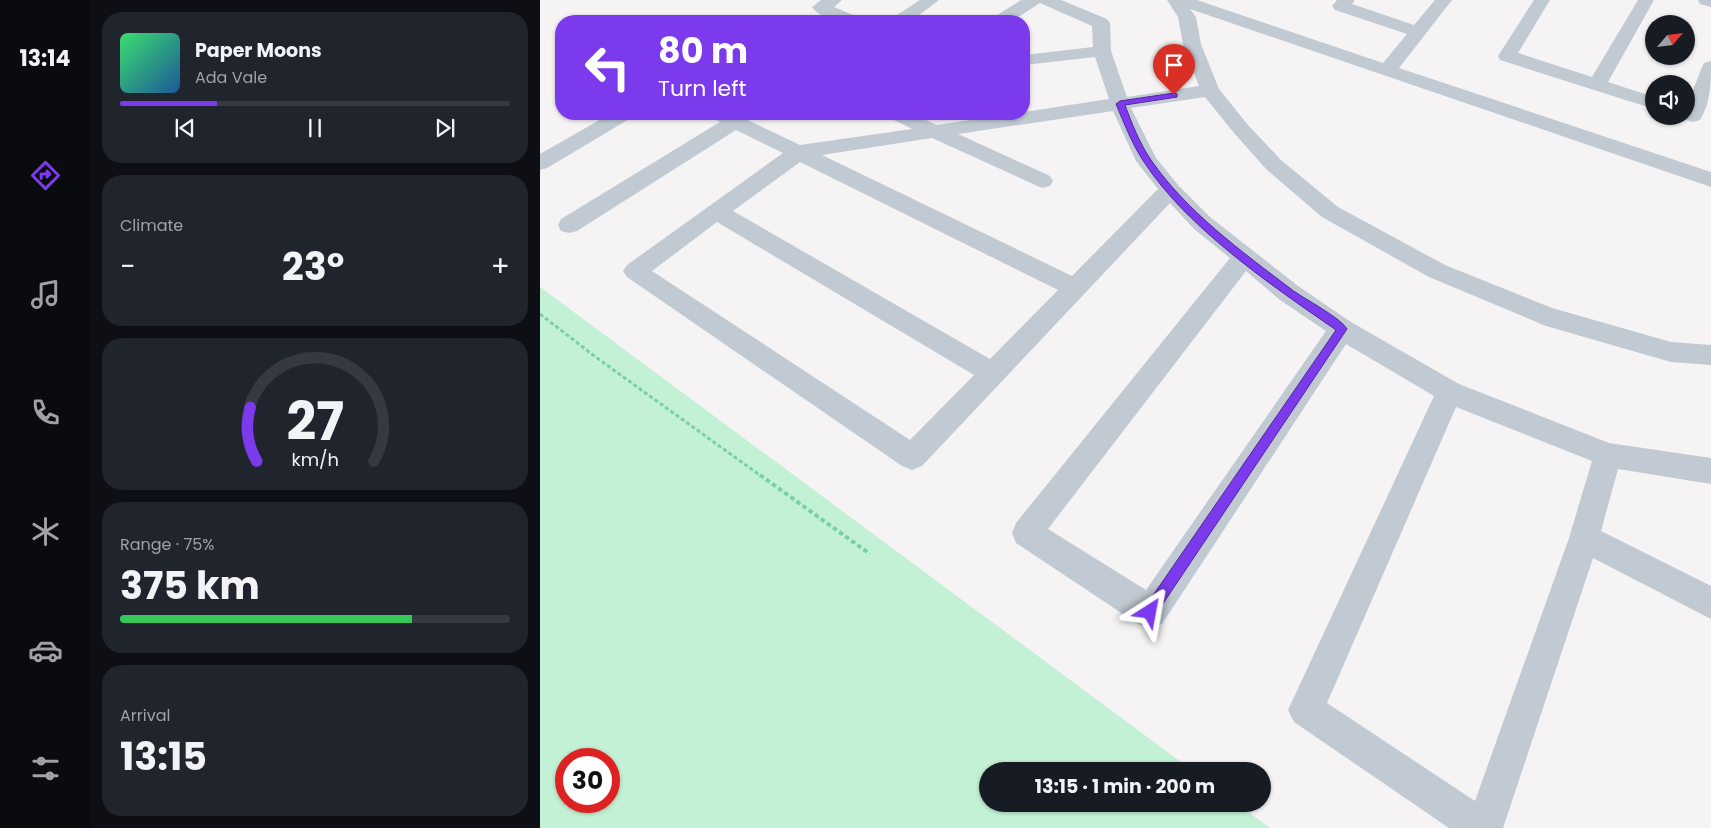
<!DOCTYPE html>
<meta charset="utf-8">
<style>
body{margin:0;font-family:Poppins,sans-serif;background:#20242c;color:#f1f3f6;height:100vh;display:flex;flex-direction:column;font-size:19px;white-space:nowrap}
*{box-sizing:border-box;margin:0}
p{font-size:16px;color:#9ea1a6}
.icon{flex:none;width:28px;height:28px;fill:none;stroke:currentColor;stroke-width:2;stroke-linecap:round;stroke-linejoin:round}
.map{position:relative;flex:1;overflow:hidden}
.drawer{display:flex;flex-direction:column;gap:12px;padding:12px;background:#0d0f14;width:450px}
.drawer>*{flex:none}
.top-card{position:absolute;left:15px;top:15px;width:475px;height:105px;border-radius:20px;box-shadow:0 1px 4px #0004;background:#7c3aed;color:#fff;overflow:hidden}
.needle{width:32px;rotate:62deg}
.tools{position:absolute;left:1105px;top:15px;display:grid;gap:10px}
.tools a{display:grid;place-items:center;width:50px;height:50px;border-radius:50%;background:#171b24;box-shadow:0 1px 4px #0004;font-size:25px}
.speed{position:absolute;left:15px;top:748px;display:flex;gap:10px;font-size:25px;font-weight:700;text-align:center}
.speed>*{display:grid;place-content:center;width:65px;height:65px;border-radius:50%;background:#171b24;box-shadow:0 1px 4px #0004;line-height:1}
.speed .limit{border:8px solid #d22;background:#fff;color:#111}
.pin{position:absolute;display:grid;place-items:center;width:42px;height:42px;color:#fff;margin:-51px -21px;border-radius:50% 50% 50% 0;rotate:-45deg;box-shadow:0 0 5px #0007}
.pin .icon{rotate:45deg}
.me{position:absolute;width:55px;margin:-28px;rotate:34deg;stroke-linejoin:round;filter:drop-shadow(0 0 4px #0008)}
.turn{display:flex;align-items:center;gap:18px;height:105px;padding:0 20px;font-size:22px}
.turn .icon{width:65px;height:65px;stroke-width:2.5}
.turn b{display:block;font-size:35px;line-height:42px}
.big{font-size:38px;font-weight:700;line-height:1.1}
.drawer .tile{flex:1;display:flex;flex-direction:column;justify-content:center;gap:8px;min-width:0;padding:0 18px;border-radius:20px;background:#20242c}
.drawer .dial{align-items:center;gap:0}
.dial svg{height:130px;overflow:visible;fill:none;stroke:#363941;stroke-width:7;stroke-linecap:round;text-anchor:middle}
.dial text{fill:#f1f3f6;stroke:none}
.song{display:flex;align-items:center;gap:15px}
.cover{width:60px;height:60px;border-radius:8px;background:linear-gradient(135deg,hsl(140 70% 55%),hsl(210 70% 35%))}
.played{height:5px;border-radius:2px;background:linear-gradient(90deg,#7c3aed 25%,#363941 25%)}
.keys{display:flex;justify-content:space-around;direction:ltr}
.heat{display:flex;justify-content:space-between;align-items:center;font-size:28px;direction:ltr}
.charge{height:8px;border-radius:4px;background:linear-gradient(90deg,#34c759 75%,#363941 0)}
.trip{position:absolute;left:439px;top:762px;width:292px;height:50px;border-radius:25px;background:#171b24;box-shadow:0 1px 4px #0004;font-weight:700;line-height:50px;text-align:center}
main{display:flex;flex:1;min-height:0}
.tabs{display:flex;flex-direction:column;width:90px;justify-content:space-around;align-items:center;background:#090b0e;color:#9ea1a6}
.tabs .icon{width:35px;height:35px}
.tabs .selected{color:#7c3aed}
.tabs b{font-size:22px;color:#f1f3f6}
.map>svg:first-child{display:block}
</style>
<main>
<nav class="tabs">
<b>13:14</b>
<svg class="icon selected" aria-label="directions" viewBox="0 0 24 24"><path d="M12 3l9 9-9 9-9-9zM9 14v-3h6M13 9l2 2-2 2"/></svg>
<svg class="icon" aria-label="music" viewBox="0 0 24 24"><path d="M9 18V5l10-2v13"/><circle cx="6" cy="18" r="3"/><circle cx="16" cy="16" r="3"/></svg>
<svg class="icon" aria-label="phone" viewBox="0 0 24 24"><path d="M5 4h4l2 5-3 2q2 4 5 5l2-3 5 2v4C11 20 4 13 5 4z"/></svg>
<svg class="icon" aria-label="climate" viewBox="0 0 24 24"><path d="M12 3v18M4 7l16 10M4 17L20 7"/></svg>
<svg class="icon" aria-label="car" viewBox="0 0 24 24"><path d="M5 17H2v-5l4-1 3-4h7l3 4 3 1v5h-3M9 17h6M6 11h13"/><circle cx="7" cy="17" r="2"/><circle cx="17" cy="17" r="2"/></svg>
<svg class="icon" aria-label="filters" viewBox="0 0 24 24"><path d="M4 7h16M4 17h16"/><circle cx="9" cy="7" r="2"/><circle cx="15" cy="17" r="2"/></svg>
</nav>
<section class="drawer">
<div class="tile">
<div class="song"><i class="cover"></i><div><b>Paper Moons</b><p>Ada Vale</p></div></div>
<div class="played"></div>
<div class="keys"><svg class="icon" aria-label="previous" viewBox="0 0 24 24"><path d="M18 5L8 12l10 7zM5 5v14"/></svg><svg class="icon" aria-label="pause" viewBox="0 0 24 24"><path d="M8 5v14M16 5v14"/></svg><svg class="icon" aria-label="next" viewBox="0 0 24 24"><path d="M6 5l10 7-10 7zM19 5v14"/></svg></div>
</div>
<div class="tile"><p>Climate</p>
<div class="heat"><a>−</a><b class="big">23°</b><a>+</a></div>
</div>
<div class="tile dial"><svg viewBox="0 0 100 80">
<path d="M14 69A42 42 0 1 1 86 69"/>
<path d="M14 69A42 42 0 0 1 10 36" stroke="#7c3aed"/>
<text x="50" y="56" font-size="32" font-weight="700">27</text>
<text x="50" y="72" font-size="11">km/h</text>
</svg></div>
<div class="tile"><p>Range · 75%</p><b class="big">375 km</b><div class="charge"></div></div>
<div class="tile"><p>Arrival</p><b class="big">13:15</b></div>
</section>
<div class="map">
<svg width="1171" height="828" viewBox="0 0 1171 828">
<rect width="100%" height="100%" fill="#f5f3f3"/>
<path fill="#c3f1d5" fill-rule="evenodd" d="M0 287 653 771H448V804H697L730 828H0ZM26 759H69V801H26Z"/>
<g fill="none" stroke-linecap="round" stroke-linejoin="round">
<path stroke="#7ad0a6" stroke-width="3" stroke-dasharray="4 2.5" stroke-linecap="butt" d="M0 314 57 358 221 476"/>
<path stroke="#7ad0a6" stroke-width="4" stroke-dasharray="4.5 3" stroke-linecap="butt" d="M220 475 330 554"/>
<path fill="#c1cad2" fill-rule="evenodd" d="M281 0H302L294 7 318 17 321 21C306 22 282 21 272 7Z
M380 0H399L371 21H351L354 17Z
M481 0H521L567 19 570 23 571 51 587 97 659 86 643 44 638 17 627 0H657L843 63 867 34 795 10 792 6 797 0H815L812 4 874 25 895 0H912L859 68 1171 172V187L650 9 656 17 661 44 679 89 708 125 741 160 798 207 905 265 1012 308 1131 342 1171 345V365L1131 362 1006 326 889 277 782 217 727 170 694 133 665 97 591 108 616 158 638 185 670 217 758 286 811 322 919 384 1069 443 1171 458V484L1078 469 1061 531 1171 586V619L1053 558 963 828H909L754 722 748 710 894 396 806 344 622 624 610 628 598 624 476 543 472 533 476 523 690 258 654 229 630 203 382 466 372 470 362 466 87 277 83 271 87 265 243 153 196 130 37 231 29 233 21 231 18 225 21 219 180 122 173 118 170 114H195L260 145 372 129 350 118 347 114H373L397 125 471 114H484V112L569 99 555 57 484 65V55L553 47 552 26 500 3 472 21H451L454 17ZM573 111 596 161 618 189 532 276 282 155 392 138 502 188 510 186 513 181 510 176 418 134ZM260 162 518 290 450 359 193 211ZM177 222 434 375 370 440 112 271ZM706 271 740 300 786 331 606 590 508 529ZM916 407 1052 461 1029 538 935 801 787 703Z
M994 0H1010L978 53 1052 77 1098 0H1114L1068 82 1114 97V109L960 60 958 56Z
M1158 0H1171V7L1160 4Z
M1171 61C1171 82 1171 102 1160 120L1153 122 1139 118 1138 116H1146V108L1162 67 1164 63Z
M70 114H94L91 118 7 168 0 170V154Z"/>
</g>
<path fill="#7c3aed" stroke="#51269a" d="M634 93 637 94V97L585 105C592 124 600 144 611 160 647 212 701 251 751 289 764 299 800 317 807 329L614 617 610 619 605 617 603 612 605 607 796 330C731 285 647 228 604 162 592 144 584 123 576 104L580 101Z"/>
</svg>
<div class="tools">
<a><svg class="needle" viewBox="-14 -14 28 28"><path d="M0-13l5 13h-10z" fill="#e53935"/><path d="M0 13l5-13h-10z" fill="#9ea1a6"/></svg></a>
<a><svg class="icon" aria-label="sound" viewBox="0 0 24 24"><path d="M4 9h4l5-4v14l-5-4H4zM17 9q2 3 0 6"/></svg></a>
</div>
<div class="speed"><div class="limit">30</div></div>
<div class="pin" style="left:634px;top:95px;background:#d93025"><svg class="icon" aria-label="arrive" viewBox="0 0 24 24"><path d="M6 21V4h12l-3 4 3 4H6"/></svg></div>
<svg class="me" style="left:610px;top:612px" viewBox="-20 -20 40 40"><path d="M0-17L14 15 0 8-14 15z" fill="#7c3aed" stroke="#fff" stroke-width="4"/></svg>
<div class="trip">13:15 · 1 min · 200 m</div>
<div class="top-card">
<div class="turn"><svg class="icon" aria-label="left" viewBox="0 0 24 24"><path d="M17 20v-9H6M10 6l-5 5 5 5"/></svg><div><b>80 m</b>Turn left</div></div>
</div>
</div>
</main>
